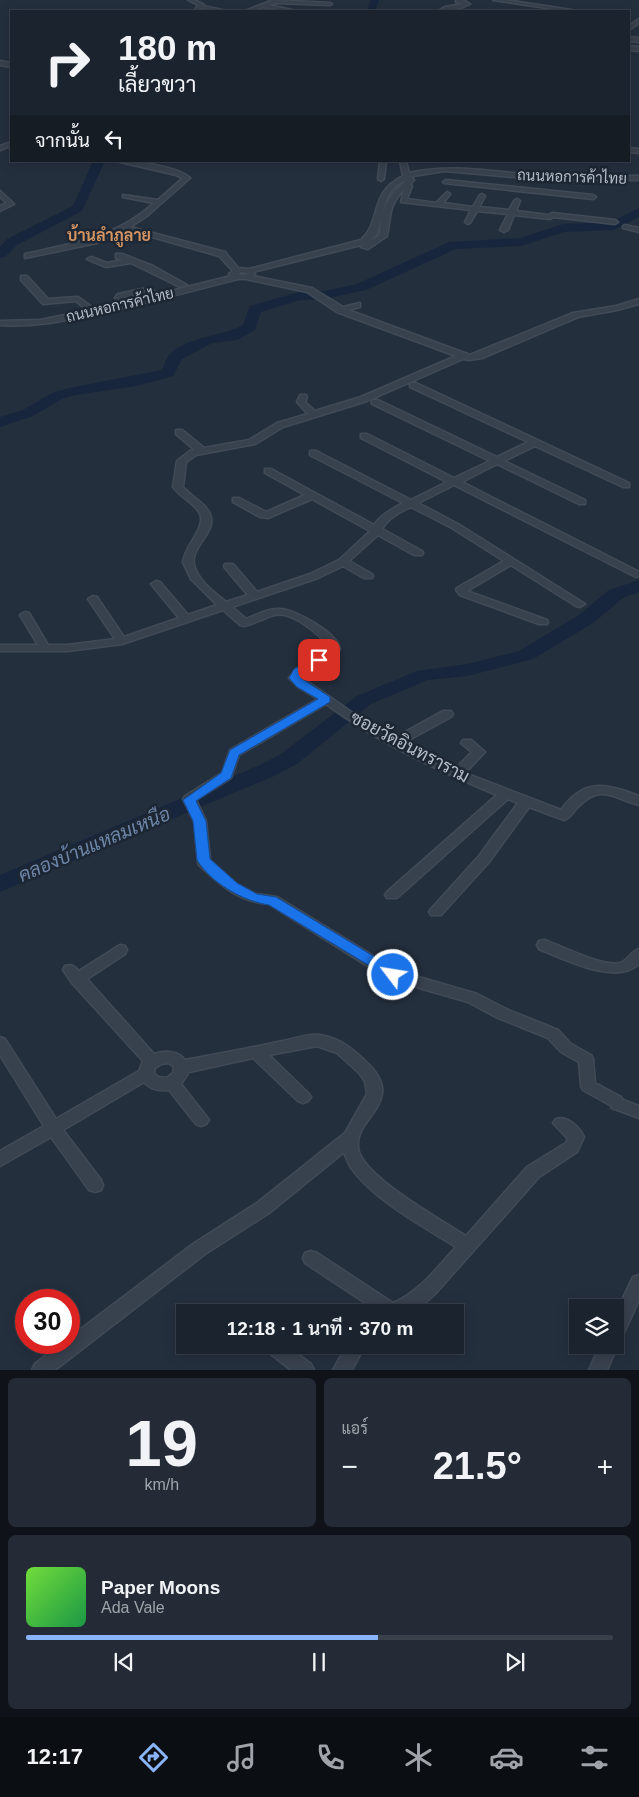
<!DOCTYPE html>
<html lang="th">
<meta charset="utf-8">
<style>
body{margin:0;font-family:Arial,Sarabun,sans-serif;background:#242b36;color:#f1f3f6;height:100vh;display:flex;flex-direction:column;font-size:19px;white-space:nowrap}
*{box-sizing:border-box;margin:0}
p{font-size:16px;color:#a0a4aa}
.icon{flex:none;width:28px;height:28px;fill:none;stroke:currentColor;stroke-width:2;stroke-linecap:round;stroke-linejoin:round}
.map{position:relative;height:1370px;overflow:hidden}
.side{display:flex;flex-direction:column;gap:8px;padding:8px;background:#0f1319;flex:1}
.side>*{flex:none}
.guide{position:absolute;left:10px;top:10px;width:620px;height:152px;border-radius:0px;box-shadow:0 2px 12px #0003,0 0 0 1px #39404a;background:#1b232e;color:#f1f3f6;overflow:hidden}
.controls{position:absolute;left:569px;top:1299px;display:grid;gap:10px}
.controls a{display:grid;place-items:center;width:55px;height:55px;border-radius:0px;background:#1b232e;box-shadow:0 2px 12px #0003,0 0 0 1px #39404a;font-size:25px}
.speed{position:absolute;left:15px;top:1289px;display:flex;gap:10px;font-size:25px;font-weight:700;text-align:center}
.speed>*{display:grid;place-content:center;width:65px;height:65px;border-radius:50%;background:#1b232e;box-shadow:0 2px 12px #0003,0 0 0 1px #39404a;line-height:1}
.speed .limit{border:8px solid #d22;background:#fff;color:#111}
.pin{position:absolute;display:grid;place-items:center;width:42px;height:42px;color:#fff;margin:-21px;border-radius:10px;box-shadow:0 2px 8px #0006}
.me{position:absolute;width:55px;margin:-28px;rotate:301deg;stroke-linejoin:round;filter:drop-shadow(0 0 4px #0008)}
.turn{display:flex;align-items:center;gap:18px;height:105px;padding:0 25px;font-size:22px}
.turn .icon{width:65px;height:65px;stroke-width:2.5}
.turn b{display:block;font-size:35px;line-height:42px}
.then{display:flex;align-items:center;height:48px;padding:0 25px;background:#0003;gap:10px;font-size:19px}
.big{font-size:38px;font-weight:600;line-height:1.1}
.side .tile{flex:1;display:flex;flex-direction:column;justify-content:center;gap:8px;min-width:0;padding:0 18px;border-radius:8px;background:#242b36}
.side .dial{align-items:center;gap:0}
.dial b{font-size:65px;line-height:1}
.song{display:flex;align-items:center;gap:15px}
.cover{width:60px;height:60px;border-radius:8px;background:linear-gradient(135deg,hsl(100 70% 55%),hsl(140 70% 35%))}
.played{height:5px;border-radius:2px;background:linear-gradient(90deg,#8ab4f8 60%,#39404a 60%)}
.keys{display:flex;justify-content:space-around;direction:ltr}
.heat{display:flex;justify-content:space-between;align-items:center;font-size:28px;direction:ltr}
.side .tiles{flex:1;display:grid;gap:8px;grid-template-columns:1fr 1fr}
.tile:last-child{grid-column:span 2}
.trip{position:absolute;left:176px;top:1304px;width:288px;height:50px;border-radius:0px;background:#1b232e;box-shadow:0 2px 12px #0003,0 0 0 1px #39404a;font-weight:600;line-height:50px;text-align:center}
.dock{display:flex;height:80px;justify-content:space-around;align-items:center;background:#0b0e12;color:#a0a4aa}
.dock .icon{width:35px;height:35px}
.dock .current{color:#8ab4f8}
.dock b{font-size:22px;color:#f1f3f6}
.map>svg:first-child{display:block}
</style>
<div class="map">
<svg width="639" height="1370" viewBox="0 0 639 1370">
<rect width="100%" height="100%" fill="#242f3e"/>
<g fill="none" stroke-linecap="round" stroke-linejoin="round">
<path fill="#17263c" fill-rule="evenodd" d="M371 0H379L375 11H367Z
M93 161H105L82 211 17 245 5 257 0 258V247L7 239 73 206Z
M639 208V217L614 230 564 232 521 246 456 249 366 290 324 299 300 300 261 312 255 330 237 340 212 343 182 359 173 376 136 386 76 395 62 399 33 416 0 427V417L23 410 52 393 69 388 162 370C164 365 167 356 171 353 192 335 221 337 243 325L250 306 299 292 324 291 357 284 449 242 520 238 563 224 611 222Z
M639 580V592L623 598 593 623 533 659 467 676 428 680 371 704 297 764 274 776 0 892V875L258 766 281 754 357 696 417 671 467 664 519 651 579 615 609 590Z"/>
<g stroke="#414a57" stroke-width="3">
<path id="street" d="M188 0H194L203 4V6L227 11 201 8 198 11H194L198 5Z
M273 0 330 3 332 4 330 5 276 3 268 5 297 11 262 7 252 11H245Z
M456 0H463L470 4 461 8 438 11 445 7 463 4 456 2Z
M493 0H506L578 11H566Z
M639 19V23L629 30V26Z
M629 37 639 38V42L629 41Z
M629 46 639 47V51L629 50Z
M0 61 11 63V67L0 65Z
M11 142V146L0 150V146Z
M629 148 639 149V153L629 152Z
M116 161C135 161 176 166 190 178L147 216 130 227 225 252 238 268 249 269 361 240C382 222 368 193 403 176L400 161H406L409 173C452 163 492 172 535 175 570 177 605 176 639 176V180L536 179 445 171 413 176 411 177 414 180 410 184 412 186 407 199 436 203 447 192 450 194 443 203 473 207 480 195 482 194 485 196 479 207 509 210 514 201 517 199 520 201 516 211 549 215 552 213 615 220 618 222 615 224 553 217 550 219 514 215 508 230 504 232 500 230 508 214 477 211 470 223 468 224 465 222 471 210 401 202 404 189C388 207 391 215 387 236L368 249 361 247 365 244 253 272 255 274 253 276 312 288 343 307 360 303V307L348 310 470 355 573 313 616 306 639 299V304L617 310 578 317 482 358 469 360 463 359 367 401 283 427 255 444 196 455 186 462 183 487C191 497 205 502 210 514 218 534 187 547 195 568 200 582 215 593 226 602L248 595 225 568 224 566 225 564H233L257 592 310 574 339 560 370 531 312 499 268 518 260 517 233 502V498H239L266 512 305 495 265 473V469H271L374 525C381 515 393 508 403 503L310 455V451H316L411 500 447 482 361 438V434H367L454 478 490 461 372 404V400H378L497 457 528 442 410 387V383H416L629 483V487H623L535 446 504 461 585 500V504H579L497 464 462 482 639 572V576L636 577 454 485 418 503 458 524 585 604 580 607 576 606 511 565 467 591 547 620 548 622 547 624H539L460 595 456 590 457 588 504 561 452 528 411 507C400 512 388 518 382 529L422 551 423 553 422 555H414L378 535 349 561 372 574 373 576 372 578H364L343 566 318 578 232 607 246 619C257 615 268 608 280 609 295 609 338 634 340 649L301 677 357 716 394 738 443 711H451L453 714 451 717 403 743 455 769 472 752 461 743 463 740H471L485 752 465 773 561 810C584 777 607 784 639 796V805C613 798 601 783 578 807 573 811 571 818 564 820L529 807 489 862 441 915H431L429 912 431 909 479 856 518 803 508 799 397 898H387L385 895 387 892 497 795C436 770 379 743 326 704L239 755 231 778 196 800 206 821 210 860 237 884 256 894 277 897 398 971 477 994 506 1009 558 1030 571 1044 591 1055 593 1059 595 1083 621 1097 623 1100 639 1106V1118L612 1108 610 1105 583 1090 581 1086 579 1062 561 1052 548 1038 496 1017 468 1002 388 979 269 904C237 901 222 886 199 865L198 862 194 821 183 799 185 796 222 773 230 750 318 699 298 687 289 678 296 669 330 648C319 634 293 611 274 615 263 618 255 624 244 626L240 625 223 610 122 644 68 651H0V645H38L20 615 25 612 29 613 48 645H68L115 639 88 599 93 596 97 597 124 637 179 618 151 584 156 581 160 582 188 615 217 605 191 579 183 562C185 545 208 526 199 512 193 502 180 497 173 487L177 461 190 451 195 450 176 434V430H182L204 448 249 440 277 423 308 414 297 402 300 395H306L307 397 305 402 315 411 361 397 456 356 337 312 307 292 246 279H238C194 290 150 302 107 312 72 319 36 328 0 325V321L40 320 121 304 115 298 118 294 147 288 159 293 155 295 146 292 123 298 127 302 231 276 229 274 233 271 219 256 124 229 97 243 25 258V254C74 243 115 238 154 203L123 197V195L158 200 183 178 176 175ZM407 180C396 189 385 201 382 215 380 222 381 228 380 235L368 242C371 239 375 237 377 233 384 214 383 186 407 180ZM241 272 247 273V274L242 275 238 274Z
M380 161H386L384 179 381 181 378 179Z
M446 180 593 195 596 197 593 199 444 183 443 182Z
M0 191 14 204 0 211V206L7 203 0 197Z
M625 225 639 228V232L623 228V226Z
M116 254H122L153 266 187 285 180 287 131 263 106 267 87 259 91 257 107 263 123 260 116 258Z
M21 276H27L48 299 78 297 93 308 86 310 76 301 43 304 21 280Z
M544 940C562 946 602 967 620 963 628 961 631 951 639 949V964C615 986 565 959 539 949L537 945 539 941Z
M120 945 125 946 127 950 125 954 87 979 154 1054C166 1050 178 1051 185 1060 218 1054 250 1048 283 1041 294 1039 309 1033 320 1035 339 1038 352 1048 365 1061 374 1069 384 1081 382 1094 379 1115 352 1128 359 1152 368 1179 441 1220 466 1236L527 1167 566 1143 568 1139 553 1123 556 1119C567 1115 579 1127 584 1137L577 1152 539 1177 435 1294 420 1307 409 1312H379L305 1263 303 1258 305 1253 311 1251 317 1253 393 1303C420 1291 436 1269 456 1247 424 1227 374 1200 352 1169 348 1164 346 1158 344 1152L269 1213 205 1254 55 1370H32L35 1364 63 1342H69V1338L193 1244 257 1203 345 1133 367 1094 365 1081 359 1073 337 1053 317 1046 269 1055 308 1093 311 1097 308 1101 303 1103 298 1101 253 1058 189 1072 181 1084 206 1116 209 1120 206 1124 201 1126 196 1124 169 1090C160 1091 150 1089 144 1082L63 1130 101 1180 103 1185 101 1190 95 1192 89 1190 51 1137 0 1166V1151L44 1126 0 1055V1037L5 1039 56 1119 139 1071 143 1061 72 983 63 970 65 966C72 964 74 966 79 971ZM169 1063 174 1067 173 1073 167 1078 158 1077 154 1073 155 1068 161 1064Z
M639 1275V1300L621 1339 616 1341 618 1345 607 1370H589L600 1345H615V1315L633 1277Z
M264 1345H286L311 1364 314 1370H291L267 1351Z
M347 1345H365L352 1370H333Z"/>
</g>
<use href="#street" fill="#38414e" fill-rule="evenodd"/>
</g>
<path fill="#1a73e8" stroke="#114b97" d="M319 657 323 658V662L302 674 301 678 330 697V702L239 755 231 778 196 801 206 821 210 859 237 883 257 894 276 897 398 971 400 975 393 980 269 905C243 901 211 883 197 860L193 821 183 800 221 773 230 750 318 699 297 687 289 678 294 669Z"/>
<g text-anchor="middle" stroke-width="5" stroke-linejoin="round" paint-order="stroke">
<g font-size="15" fill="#b4bcc9" stroke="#1d2633">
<text transform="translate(572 177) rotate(2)" y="5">ถนนหอการค้าไทย</text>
<text transform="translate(120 305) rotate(-13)" y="5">ถนนหอการค้าไทย</text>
</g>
<g font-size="16" font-weight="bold" fill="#d59563" stroke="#1d2633">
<text x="109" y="241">บ้านลำภูลาย</text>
</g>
<g font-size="18" fill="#b4bcc9" stroke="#1d2633">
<text transform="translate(410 747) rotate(28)" y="6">ซอยวัดอินทราราม</text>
</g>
<g font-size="19" font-style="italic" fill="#6d86a8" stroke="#1d2633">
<text transform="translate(94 844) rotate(-23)" y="7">คลองบ้านแหลมเหนือ</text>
</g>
</g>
</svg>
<div class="controls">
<a><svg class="icon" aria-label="layers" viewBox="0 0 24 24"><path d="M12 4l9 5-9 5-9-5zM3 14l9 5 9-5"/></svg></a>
</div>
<div class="speed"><div class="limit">30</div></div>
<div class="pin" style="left:319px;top:660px;background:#d93025"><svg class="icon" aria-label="arrive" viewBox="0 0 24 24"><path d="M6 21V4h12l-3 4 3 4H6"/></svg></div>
<svg class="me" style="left:393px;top:975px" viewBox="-20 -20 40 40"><circle r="17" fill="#1a73e8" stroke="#fff" stroke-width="3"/><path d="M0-11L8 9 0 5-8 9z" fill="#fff"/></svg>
<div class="trip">12:18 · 1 นาที · 370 m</div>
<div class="guide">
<div class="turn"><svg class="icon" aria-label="right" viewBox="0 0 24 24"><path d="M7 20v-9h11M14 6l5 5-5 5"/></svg><div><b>180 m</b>เลี้ยวขวา</div></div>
<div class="then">จากนั้น<svg class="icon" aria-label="left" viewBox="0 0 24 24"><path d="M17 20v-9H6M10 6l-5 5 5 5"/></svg></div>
</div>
</div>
<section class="side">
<div class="tiles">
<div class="tile dial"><b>19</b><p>km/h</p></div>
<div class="tile"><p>แอร์</p>
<div class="heat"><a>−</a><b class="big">21.5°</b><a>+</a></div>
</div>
<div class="tile">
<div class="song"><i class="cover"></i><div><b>Paper Moons</b><p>Ada Vale</p></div></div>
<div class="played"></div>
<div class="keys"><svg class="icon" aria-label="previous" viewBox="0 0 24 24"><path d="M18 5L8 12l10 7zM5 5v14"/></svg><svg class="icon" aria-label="pause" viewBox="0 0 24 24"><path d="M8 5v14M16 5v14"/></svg><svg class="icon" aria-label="next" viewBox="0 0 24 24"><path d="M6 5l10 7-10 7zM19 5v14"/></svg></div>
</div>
</div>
</section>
<nav class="dock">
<b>12:17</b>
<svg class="icon current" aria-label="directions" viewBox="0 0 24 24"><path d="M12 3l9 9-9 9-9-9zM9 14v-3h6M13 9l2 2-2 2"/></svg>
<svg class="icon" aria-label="music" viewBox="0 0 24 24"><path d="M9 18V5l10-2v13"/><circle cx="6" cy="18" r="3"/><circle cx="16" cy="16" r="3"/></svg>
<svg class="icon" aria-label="phone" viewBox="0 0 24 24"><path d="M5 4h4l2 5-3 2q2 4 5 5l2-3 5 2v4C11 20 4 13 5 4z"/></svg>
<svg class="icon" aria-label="climate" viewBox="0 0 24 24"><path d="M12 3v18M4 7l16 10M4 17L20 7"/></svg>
<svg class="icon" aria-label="car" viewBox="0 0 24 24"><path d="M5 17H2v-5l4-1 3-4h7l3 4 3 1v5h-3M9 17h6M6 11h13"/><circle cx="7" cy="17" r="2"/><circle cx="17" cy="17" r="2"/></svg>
<svg class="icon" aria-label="filters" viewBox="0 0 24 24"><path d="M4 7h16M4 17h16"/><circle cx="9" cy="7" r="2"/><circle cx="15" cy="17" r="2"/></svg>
</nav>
